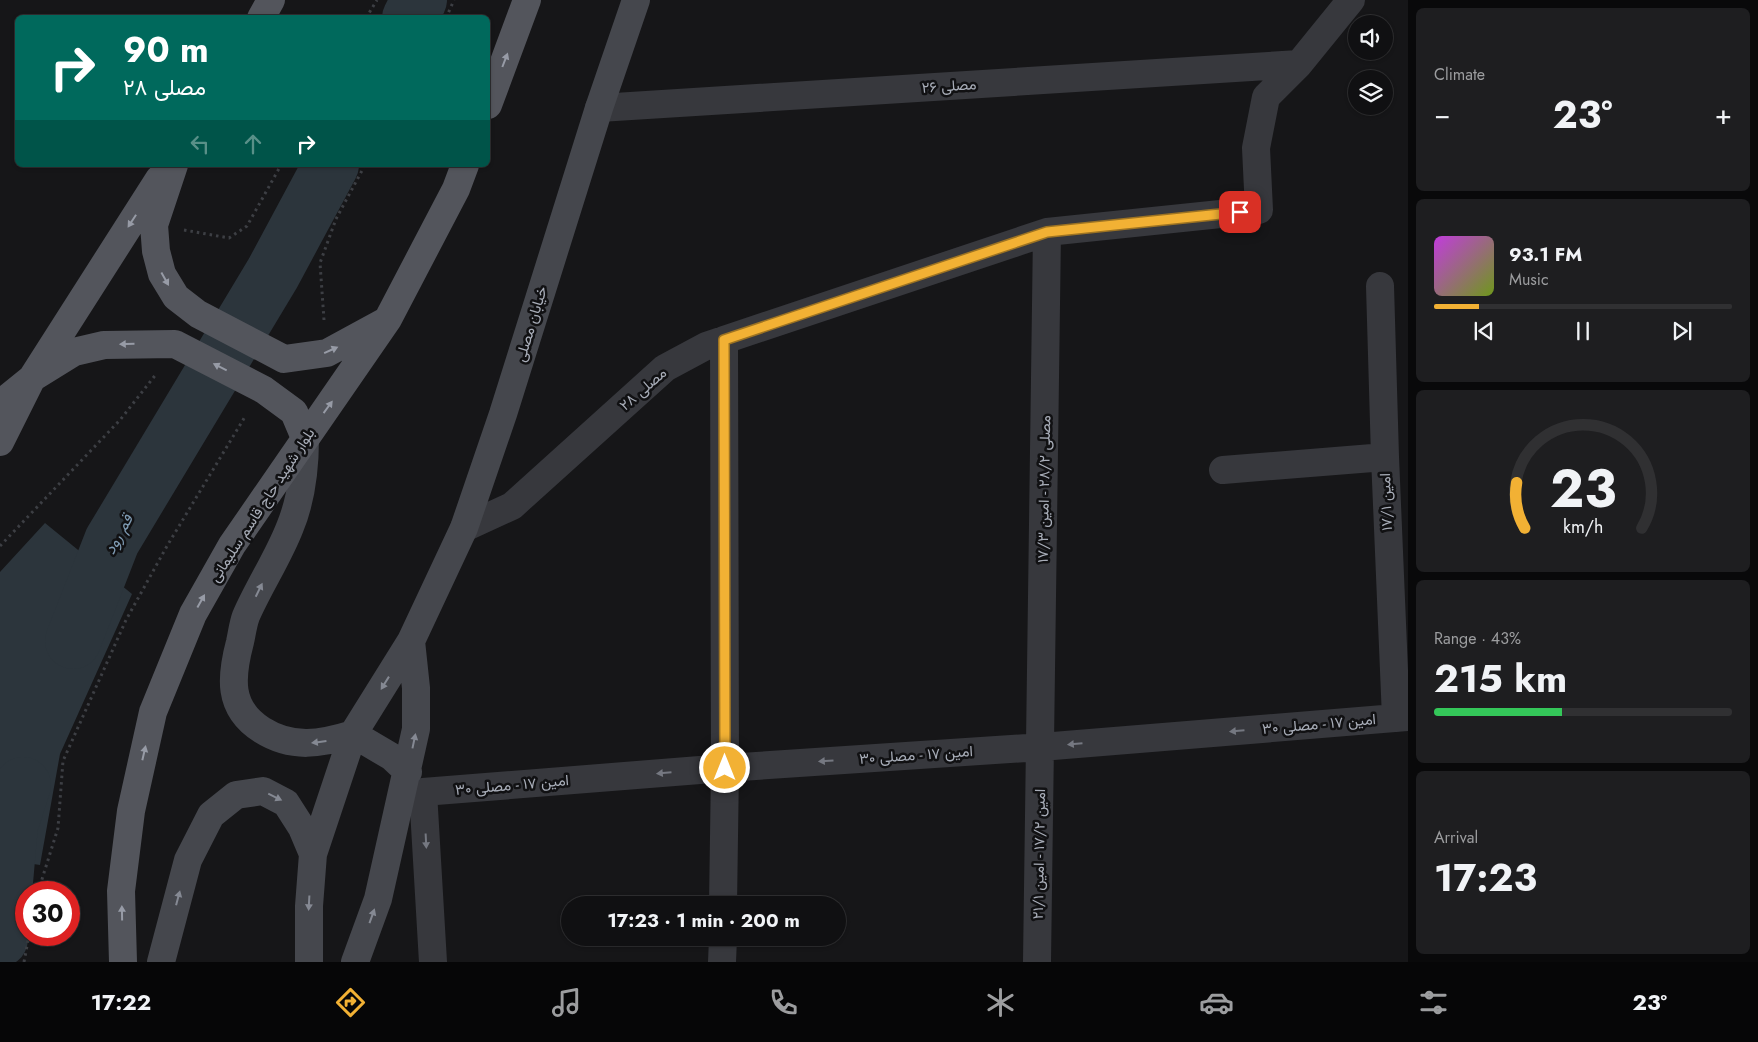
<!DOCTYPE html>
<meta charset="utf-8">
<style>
body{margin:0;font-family:Jost,Vazirmatn,sans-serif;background:#1e1e20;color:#f1f3f6;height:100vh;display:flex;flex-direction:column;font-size:19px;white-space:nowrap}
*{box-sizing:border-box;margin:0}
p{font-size:16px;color:#9c9d9f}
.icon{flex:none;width:28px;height:28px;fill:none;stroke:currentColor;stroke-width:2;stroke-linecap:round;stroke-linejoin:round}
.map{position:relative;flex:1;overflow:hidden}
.drawer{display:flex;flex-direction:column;gap:8px;padding:8px;background:#09090a;width:350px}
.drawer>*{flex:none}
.top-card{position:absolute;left:15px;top:15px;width:475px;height:152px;border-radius:8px;box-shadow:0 1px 4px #0004,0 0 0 1px #303032;background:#00695c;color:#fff;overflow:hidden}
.controls{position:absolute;left:1348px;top:15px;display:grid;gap:10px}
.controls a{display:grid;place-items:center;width:45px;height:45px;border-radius:50%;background:#101012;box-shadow:0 1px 4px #0004,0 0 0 1px #303032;font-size:25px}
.speed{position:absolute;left:15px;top:881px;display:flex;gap:10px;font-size:25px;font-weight:700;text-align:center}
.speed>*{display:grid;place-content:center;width:65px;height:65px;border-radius:50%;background:#101012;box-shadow:0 1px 4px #0004,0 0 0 1px #303032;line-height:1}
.speed .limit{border:8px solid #d22;background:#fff;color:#111}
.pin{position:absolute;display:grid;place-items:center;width:42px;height:42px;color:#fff;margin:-21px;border-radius:10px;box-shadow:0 2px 8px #0006}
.me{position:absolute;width:55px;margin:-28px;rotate:0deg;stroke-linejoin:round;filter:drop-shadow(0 0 4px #0008)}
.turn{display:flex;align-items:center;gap:18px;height:105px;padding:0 25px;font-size:22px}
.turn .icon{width:65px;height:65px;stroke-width:2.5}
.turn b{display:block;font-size:35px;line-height:42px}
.lanes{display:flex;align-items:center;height:48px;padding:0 25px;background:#0003;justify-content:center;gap:25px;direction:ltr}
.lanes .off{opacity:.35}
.big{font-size:38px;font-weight:700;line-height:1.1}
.drawer .tile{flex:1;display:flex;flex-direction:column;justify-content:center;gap:8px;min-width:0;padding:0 18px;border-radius:8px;background:#1e1e20}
.drawer .dial{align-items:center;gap:0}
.dial svg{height:130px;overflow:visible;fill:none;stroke:#303032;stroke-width:7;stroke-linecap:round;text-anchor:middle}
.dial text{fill:#f1f3f6;stroke:none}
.song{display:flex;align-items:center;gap:15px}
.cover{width:60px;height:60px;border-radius:8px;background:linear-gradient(135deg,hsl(290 70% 55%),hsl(80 70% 35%))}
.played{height:5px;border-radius:2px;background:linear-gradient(90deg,#f2b134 15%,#303032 15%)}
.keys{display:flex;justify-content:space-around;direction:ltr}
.heat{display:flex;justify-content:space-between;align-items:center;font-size:28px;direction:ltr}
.charge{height:8px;border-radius:4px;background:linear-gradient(90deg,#34c759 43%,#303032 0)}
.trip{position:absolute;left:561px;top:896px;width:285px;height:50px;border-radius:25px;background:#101012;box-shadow:0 1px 4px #0004,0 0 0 1px #303032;font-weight:700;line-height:50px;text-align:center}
.dock{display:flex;height:80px;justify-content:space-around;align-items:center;background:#060607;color:#9c9d9f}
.dock .icon{width:35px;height:35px}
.dock .selected{color:#f2b134}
.dock b{font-size:22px;color:#f1f3f6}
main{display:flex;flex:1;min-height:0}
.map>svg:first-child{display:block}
</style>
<main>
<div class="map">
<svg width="1408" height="962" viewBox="0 0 1408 962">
<rect width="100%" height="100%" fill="#161618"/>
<path fill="#2c353c" d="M45 523 132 594 60 754 40 865 0 859V572Z"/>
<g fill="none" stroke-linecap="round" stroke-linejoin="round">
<path stroke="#2c353c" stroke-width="56" d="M410 18 419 0
M73 641 112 541 273 273 331 165
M0 939 10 825 23 785"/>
<path stroke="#3d3f44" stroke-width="3" stroke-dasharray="2.5 4" stroke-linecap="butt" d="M366 18 377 0
M446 18 454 0
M184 230 229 238 247 226 281 165
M324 320 320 263 336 219 365 165
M0 546 120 420 157 373
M38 892 58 828 63 761 126 620 167 546 246 415
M24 962 29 935"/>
<path stroke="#37383d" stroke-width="28" d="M599 108 1299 64
M1380 286 1385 457 1396 718
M1223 470 1385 457
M464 528 512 506 665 368 706 346 1047 232 1259 210 1256 148 1266 97 1299 64 1351 0
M723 905 725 768 724 340
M433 962 423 792 725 768 1041 747 1408 717
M722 962 723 938
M1037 962 1047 232"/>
<path stroke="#45474d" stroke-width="28" d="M305 438C305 469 302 498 290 527 278 558 259 586 246 616 243 624 242 633 240 642 231 676 227 708 262 730 292 749 321 744 353 734L392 757 408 772
M161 962 188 860 211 815 236 795 263 791 286 803 302 828 313 854
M309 962V906L313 854 353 734 411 641 464 528 503 414 599 108 636 0
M355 962 378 899 416 729V688L411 641"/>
<path stroke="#53555c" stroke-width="28" d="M261 18 271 0
M488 105 527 0
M174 165 154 225 156 251 162 274 176 297 198 314 284 359 327 353 384 322
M0 404 32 378 74 352 104 345 175 344 264 390 294 412 305 438
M0 442 32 378 159 179
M123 962 121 891 131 811 153 712 193 614 232 545 388 319 456 189 465 165"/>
</g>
<defs><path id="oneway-solid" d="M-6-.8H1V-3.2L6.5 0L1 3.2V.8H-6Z" transform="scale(1.25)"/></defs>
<g fill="#979ba6">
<use href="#oneway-solid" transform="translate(505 60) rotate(-69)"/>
<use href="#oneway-solid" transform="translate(132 221) rotate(123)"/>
<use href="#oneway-solid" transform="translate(165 279) rotate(61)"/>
<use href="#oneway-solid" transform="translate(127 344) rotate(178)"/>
<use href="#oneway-solid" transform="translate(331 350) rotate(-24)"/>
<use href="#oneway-solid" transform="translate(220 367) rotate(-153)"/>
<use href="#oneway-solid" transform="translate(328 407) rotate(-54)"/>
<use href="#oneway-solid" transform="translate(201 601) rotate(-61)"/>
<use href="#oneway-solid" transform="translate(144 753) rotate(-77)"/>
<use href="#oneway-solid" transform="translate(122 913) rotate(-91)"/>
</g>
<g fill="#858993">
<use href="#oneway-solid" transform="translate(259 590) rotate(-64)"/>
<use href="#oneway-solid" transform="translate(385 683) rotate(122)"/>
<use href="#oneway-solid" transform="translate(414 741) rotate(-78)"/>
<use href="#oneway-solid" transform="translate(319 742) rotate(173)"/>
<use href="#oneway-solid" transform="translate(275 797) rotate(26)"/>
<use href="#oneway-solid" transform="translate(178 898) rotate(-75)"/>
<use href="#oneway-solid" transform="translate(309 903) rotate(93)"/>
<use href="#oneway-solid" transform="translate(372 916) rotate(-70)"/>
</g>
<g fill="#757881">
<use href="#oneway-solid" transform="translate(1237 731) rotate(175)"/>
<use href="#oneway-solid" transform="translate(1075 744) rotate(175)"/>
<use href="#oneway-solid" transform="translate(826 761) rotate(176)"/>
<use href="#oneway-solid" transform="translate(664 773) rotate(175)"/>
<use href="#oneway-solid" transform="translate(426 841) rotate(87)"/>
</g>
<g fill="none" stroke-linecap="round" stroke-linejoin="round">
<g stroke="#9d7322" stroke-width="12">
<path id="route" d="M725 768 724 340 1047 232 1240 212"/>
</g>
<use href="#route" stroke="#f2b134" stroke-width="9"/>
</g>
<g text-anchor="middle" stroke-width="5" stroke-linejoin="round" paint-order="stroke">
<g font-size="15" fill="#a8adb8" stroke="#111113">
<text transform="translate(949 86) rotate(-4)" y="5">مصلی ۲۶</text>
<text transform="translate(531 324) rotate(-73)" y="5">خیابان مصلی</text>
<text transform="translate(643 389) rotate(-41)" y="5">مصلی ۲۸</text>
<text transform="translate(1044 489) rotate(-89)" y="5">مصلی ۲۸/۲ - امین ۱۷/۳</text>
<text transform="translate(1386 502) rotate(-92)" y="5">امین ۱۷/۱</text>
<text transform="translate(262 505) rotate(-57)" y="5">بلوار شهید حاج قاسم سلیمانی</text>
<text transform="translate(1319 724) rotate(-5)" y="5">امین ۱۷ - مصلی ۳۰</text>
<text transform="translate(916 755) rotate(-4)" y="5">امین ۱۷ - مصلی ۳۰</text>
<text transform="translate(512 785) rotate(-5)" y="5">امین ۱۷ - مصلی ۳۰</text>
<text transform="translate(1039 854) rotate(-89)" y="5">امین ۱۷/۲ - امین ۲۱/۱</text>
</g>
<g font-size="16" font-style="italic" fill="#7f9bb3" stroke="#111113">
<text transform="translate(118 534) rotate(-62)" y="6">قم رود</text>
</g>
</g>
</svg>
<div class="controls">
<a><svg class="icon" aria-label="sound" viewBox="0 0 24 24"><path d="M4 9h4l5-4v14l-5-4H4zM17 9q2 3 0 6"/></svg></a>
<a><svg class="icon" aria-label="layers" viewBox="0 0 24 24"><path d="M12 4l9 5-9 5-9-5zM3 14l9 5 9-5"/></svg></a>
</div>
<div class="speed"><div class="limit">30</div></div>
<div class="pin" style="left:1240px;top:212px;background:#d93025"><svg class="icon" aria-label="arrive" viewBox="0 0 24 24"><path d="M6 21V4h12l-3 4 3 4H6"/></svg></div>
<svg class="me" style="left:725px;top:768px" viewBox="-20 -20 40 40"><circle r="17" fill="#f2b134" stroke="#fff" stroke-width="3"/><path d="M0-11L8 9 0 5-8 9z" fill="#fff"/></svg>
<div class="trip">17:23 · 1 min · 200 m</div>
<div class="top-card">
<div class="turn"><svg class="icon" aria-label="right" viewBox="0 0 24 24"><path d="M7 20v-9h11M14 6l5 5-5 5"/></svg><div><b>90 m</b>مصلی ۲۸</div></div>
<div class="lanes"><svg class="icon off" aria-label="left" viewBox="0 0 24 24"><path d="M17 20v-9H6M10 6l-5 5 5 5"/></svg><svg class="icon off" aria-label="ahead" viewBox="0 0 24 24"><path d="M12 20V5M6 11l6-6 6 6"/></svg><svg class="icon" aria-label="right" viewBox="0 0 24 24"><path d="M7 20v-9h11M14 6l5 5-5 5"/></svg></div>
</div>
</div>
<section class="drawer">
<div class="tile"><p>Climate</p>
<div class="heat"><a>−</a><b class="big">23°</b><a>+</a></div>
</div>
<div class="tile">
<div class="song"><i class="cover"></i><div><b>93.1 FM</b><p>Music</p></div></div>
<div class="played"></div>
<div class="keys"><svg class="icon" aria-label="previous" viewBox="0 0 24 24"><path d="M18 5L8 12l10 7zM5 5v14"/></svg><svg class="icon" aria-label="pause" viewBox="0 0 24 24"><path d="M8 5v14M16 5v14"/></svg><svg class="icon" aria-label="next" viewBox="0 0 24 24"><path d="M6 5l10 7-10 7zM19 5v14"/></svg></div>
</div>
<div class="tile dial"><svg viewBox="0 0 100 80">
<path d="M14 69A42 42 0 1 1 86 69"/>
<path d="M14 69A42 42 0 0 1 9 41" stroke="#f2b134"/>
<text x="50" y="56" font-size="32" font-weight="700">23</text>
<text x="50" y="72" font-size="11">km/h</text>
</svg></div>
<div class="tile"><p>Range · 43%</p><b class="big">215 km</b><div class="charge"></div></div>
<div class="tile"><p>Arrival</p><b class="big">17:23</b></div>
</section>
</main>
<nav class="dock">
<b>17:22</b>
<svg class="icon selected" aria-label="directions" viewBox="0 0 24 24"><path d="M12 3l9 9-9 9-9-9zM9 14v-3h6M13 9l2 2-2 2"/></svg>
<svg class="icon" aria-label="music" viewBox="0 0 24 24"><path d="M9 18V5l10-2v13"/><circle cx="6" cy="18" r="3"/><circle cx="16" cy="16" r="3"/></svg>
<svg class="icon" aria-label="phone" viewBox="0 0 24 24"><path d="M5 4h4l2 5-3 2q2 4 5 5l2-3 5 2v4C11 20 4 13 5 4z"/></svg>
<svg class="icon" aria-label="climate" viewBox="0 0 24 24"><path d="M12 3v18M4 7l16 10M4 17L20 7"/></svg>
<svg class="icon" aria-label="car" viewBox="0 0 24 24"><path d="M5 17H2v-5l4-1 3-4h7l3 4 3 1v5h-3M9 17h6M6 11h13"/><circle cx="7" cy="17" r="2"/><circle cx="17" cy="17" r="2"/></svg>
<svg class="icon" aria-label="filters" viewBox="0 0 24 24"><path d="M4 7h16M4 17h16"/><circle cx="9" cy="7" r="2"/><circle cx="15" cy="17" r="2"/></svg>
<b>23°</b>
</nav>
